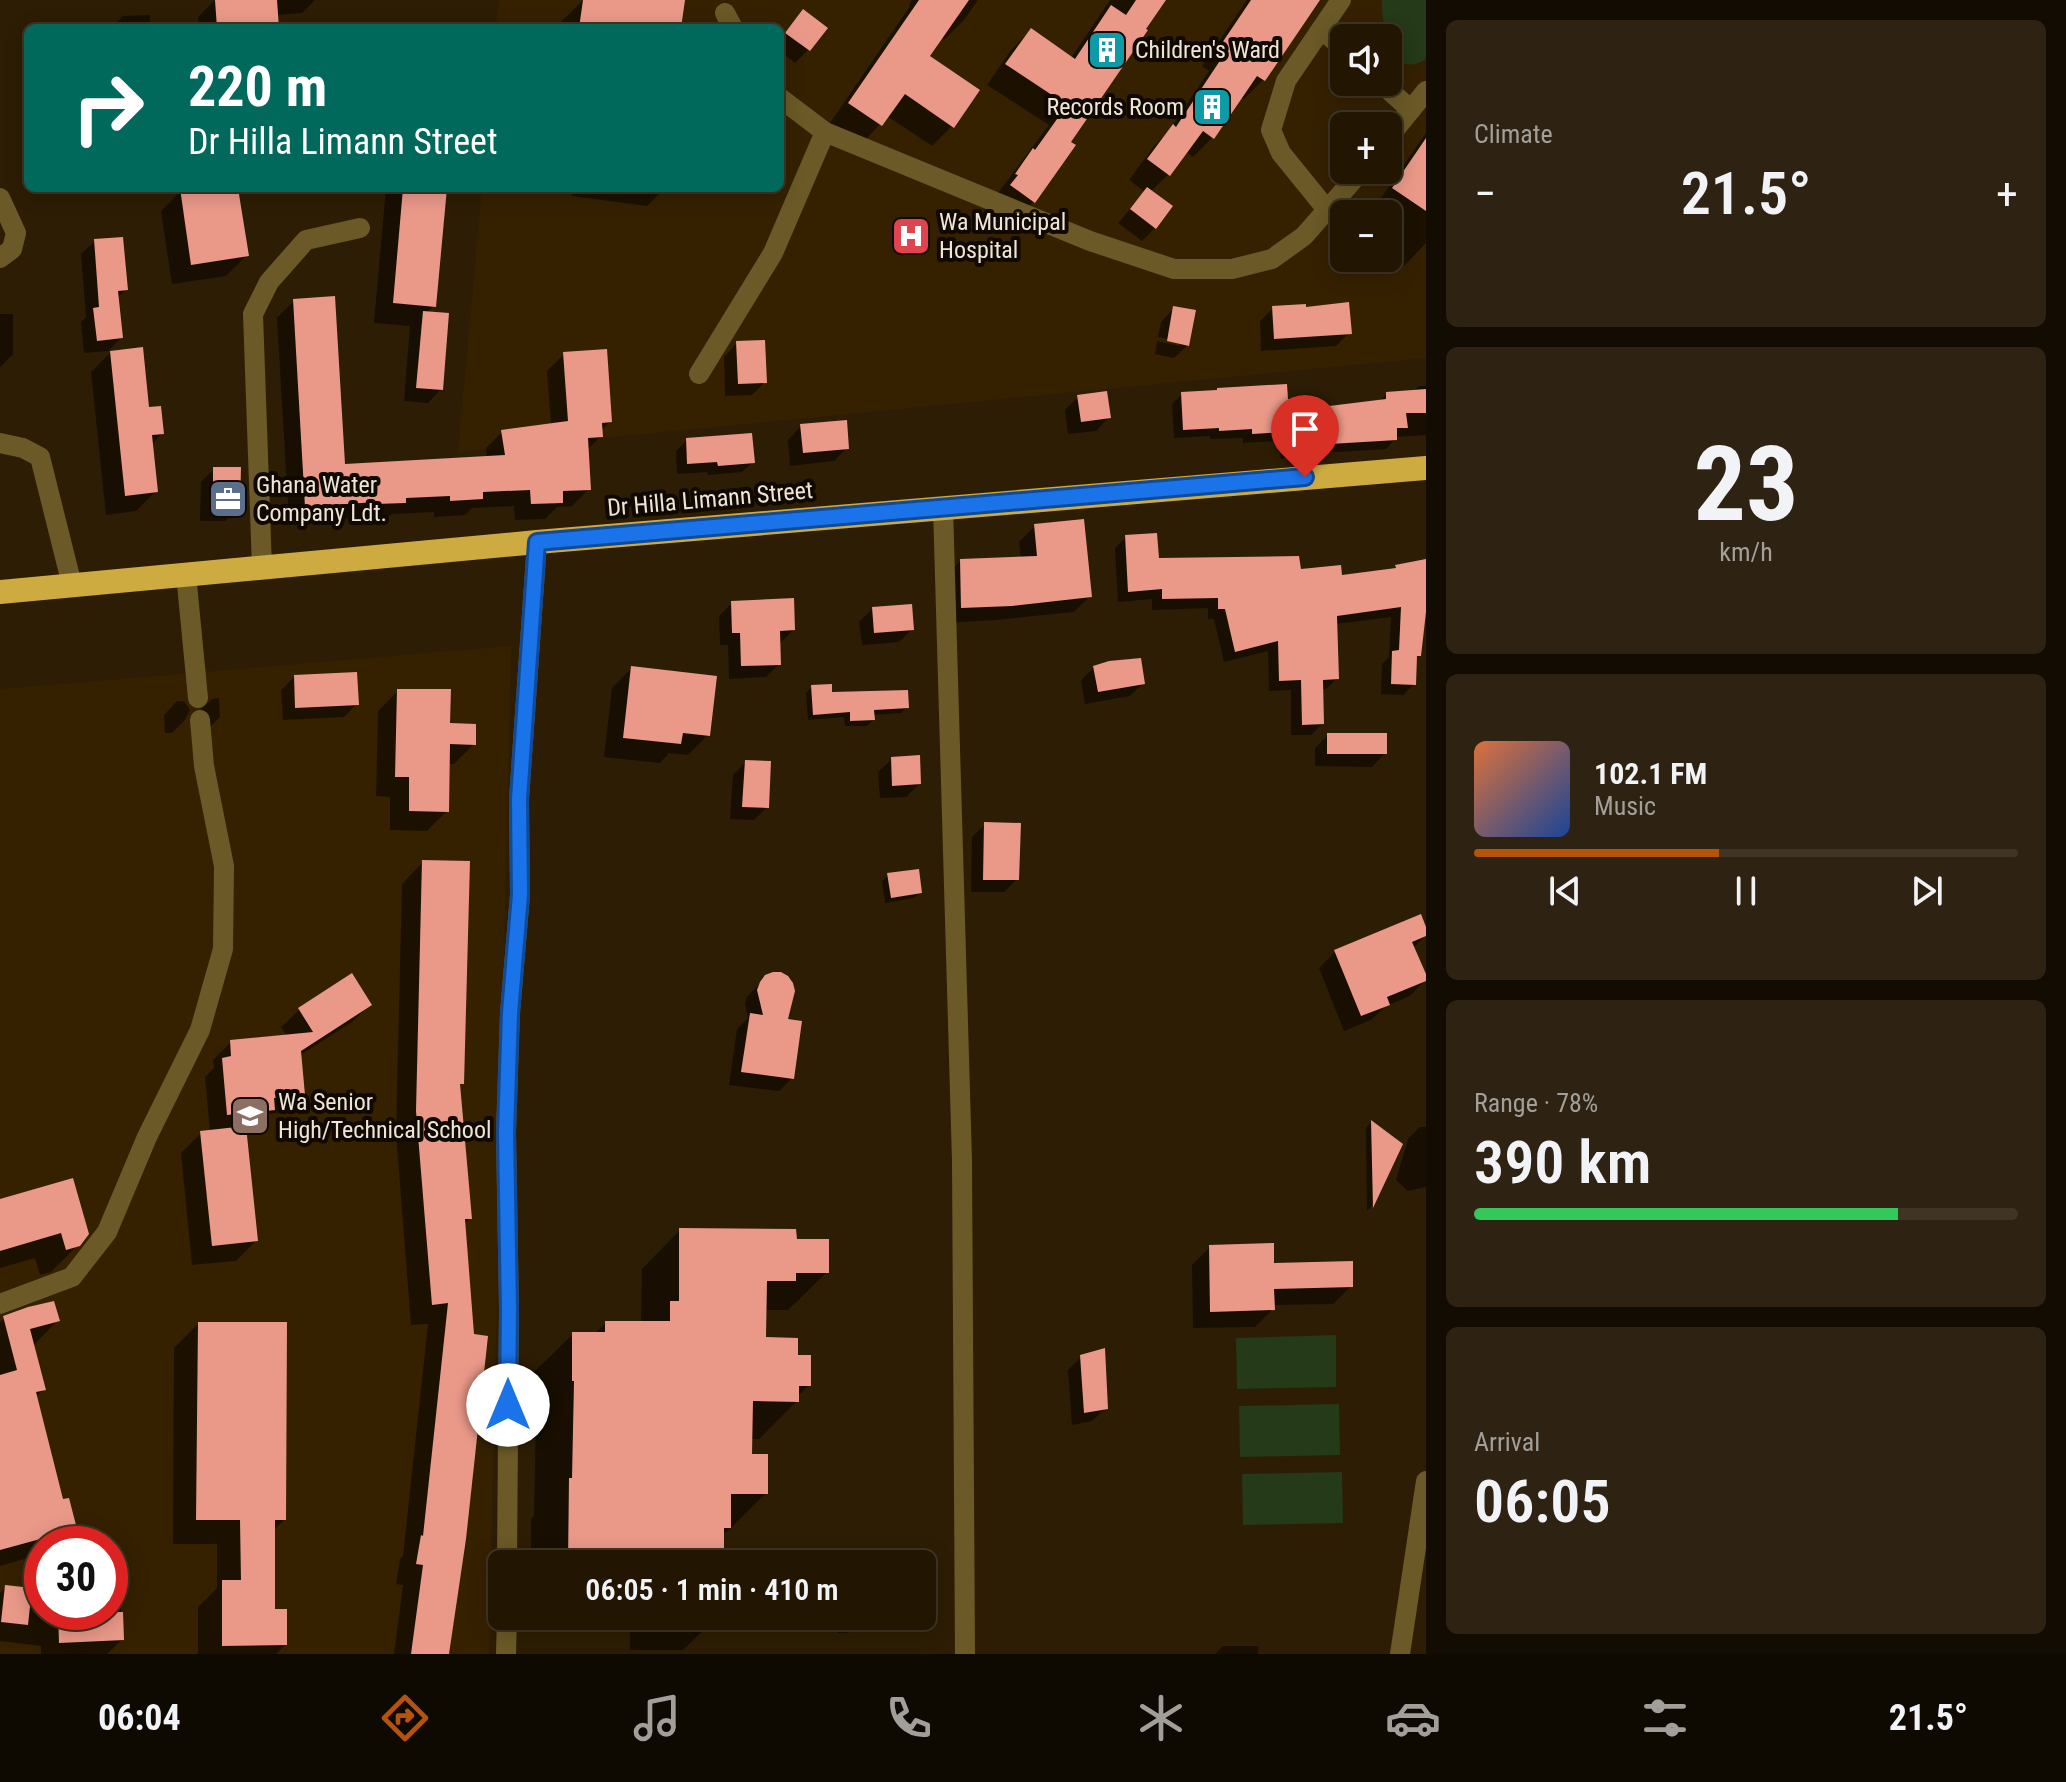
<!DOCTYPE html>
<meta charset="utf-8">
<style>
body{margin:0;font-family:"Roboto Condensed",sans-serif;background:#2e2312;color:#f1f3f6;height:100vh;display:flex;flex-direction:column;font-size:30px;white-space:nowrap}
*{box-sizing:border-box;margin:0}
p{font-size:26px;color:#a29f9a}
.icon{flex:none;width:44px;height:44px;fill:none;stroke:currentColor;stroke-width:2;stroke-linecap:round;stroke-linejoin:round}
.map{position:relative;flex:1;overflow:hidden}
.side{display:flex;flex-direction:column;gap:20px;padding:20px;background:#130c02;width:640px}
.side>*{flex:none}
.hud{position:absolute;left:24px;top:24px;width:760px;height:168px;border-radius:12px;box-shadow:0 4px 20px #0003,0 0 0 2px #3f3525;background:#00695c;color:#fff;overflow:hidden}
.controls{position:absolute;left:1330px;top:24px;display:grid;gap:16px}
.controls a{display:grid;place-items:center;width:72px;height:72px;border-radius:12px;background:#221603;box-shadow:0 4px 20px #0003,0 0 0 2px #3f3525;font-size:40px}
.speed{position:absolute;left:24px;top:1526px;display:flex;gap:16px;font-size:40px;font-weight:700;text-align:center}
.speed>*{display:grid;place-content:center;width:104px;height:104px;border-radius:50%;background:#221603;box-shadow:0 4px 20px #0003,0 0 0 2px #3f3525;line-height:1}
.speed .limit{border:12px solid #d22;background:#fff;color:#111}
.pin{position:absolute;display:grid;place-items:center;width:68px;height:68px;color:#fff;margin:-82px -34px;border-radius:50% 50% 50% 0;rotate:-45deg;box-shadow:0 0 8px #0007}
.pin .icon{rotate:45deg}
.me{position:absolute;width:88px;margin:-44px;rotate:0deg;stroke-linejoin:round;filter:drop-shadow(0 0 6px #0008)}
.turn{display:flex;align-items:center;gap:28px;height:168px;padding:0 32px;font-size:36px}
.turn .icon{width:104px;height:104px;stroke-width:2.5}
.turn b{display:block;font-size:56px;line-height:68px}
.big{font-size:60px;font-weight:600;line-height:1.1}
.side .widget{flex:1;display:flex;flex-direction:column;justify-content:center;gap:12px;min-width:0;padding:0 28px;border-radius:12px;background:#2e2312}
.side .dial{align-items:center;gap:0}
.dial b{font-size:104px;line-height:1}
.song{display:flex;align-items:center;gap:24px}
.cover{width:96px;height:96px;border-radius:12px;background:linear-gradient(135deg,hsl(20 70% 55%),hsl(220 70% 35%))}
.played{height:8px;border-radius:4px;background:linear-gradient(90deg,#b45309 45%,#3f3525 45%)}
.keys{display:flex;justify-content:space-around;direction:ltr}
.heat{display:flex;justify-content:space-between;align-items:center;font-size:44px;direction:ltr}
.charge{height:12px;border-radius:6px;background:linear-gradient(90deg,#34c759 78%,#3f3525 0)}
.trip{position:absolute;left:488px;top:1550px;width:448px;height:80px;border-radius:12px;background:#221603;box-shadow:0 4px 20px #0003,0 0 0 2px #3f3525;font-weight:600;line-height:80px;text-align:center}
.tabs{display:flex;height:128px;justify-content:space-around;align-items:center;background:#0e0901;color:#a29f9a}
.tabs .icon{width:56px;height:56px}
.tabs .current{color:#b45309}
.tabs b{font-size:36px;color:#f1f3f6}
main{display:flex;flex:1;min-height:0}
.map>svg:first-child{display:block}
</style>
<main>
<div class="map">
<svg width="1426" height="1654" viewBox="0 0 1426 1654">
<rect width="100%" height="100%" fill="#2d1d04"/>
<path fill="#352100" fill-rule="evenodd" d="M499 0H1426V358L458 452 482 188H780V28H496ZM1344 38H1388V82H1344ZM1344 126H1388V170H1344ZM1344 214H1388V258H1344Z
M511 646 489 1654H0V689ZM42 1544H110V1612H42Z"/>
<path fill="#243a18" d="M1382 0H1426V59C1390 83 1381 23 1382 0Z
M1336 1335V1387L1237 1389 1236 1338Z
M1339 1404 1340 1455 1240 1457 1239 1406Z
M1342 1472 1343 1523 1243 1525 1242 1474Z"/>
<path fill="#0007" d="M215 0H315L302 13 276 15 277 28H199L198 17Z
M583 0H683L679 28H558V25Z
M912 0H978L964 20 944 40 940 38 928 56 952 126 932 146 887 116 861 145 830 123 910 6 909 5Z
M1110 0H1164L1069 143 1034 201 1014 221 992 206 997 194 1049 125 987 85 1011 50 1031 30 1071 58Z
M1247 0H1317L1263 80 1244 99 1240 97 1213 137 1193 157 1185 151 1168 175 1150 192 1155 228 1142 241 1118 223 1145 192 1129 180 1154 146 1168 132 1209 71 1202 66Z
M803 12 825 28 808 50 795 63 780 51V39Z
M150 15V28H111L123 16Z
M1426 133V243L1405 265 1389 256 1388 253 1403 229 1388 218V214H1382L1374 208Z
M202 188H236L246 256 226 276 172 284 161 211 181 191Z
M386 188H445L434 306 426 313 441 389 428 403 404 401 410 326 374 323Z
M573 188H665L647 206 572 196Z
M95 241 126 289 117 298 121 338 108 351 84 353 81 322 86 317 81 254Z
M294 301 343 466 487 458 486 448 502 432 551 425 547 371 564 354 610 421 601 431V436L587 450 589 489 572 506 557 507 545 519 515 520 514 506 472 508 465 515 434 517V512L392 514 387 518 359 520V518L289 522 277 318Z
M1174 308 1188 345 1174 358 1155 354 1157 341 1180 346V342L1158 337 1161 322Z
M1273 308 1304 309 1349 333 1336 346 1261 351 1260 321Z
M0 314H13V354L0 367Z
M737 343 765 382 752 395 725 396 724 357Z
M111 352 162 433 151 445 156 491 136 511 106 515 91 372Z
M1419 386H1426V435L1395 437V439L1386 449 1302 454 1281 459 1278 441 1243 443V438L1210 439V436L1174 438 1172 404 1182 394 1286 401 1319 409 1378 402 1387 394 1413 392Z
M1078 397 1109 417 1096 431 1068 434 1065 410Z
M801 426 847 448 834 461 790 466 788 440Z
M687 440 753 462 742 472 708 475 707 472 677 474 676 451Z
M214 469 238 508 225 521H200L201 482Z
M1035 526 1090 596 1074 612 995 620 946 623 945 577 960 561 1021 559 1019 542Z
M1126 537 1157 560 1299 572 1340 578 1393 570 1396 567 1426 561V608L1419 655 1415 659 1414 684 1403 695 1381 694 1382 664 1389 657 1391 617 1336 624 1337 678 1326 689H1321L1322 724 1311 735H1291V690L1269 691 1268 651 1224 662 1214 619H1208V608L1152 610V599L1118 602 1115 548Z
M732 603 793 630 780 643 779 664 766 677 729 679 728 645H720L719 616Z
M872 609 912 629 899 642 862 645 859 622Z
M1094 667 1143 683 1130 696 1085 704 1081 680Z
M632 668 708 735 688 755 669 753 660 763 604 757 612 688Z
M294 677 357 704 344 717 283 720 281 690Z
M812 687 831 694 907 707 901 713 873 715V720L867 726H845L844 717 808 720 806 693Z
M398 691 474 744 454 764H448L447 811 427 831 390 830V797L376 796 378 711Z
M219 698 220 717 207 730 198 712 212 699Z
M177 701H184L190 710 185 720 172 733H165L164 715Z
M1328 735 1385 753 1372 767 1315 766V748Z
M892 759 919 784 906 797 880 798 878 772Z
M746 762 767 807 754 820 730 819 733 775Z
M985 824 1017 879 1004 892H971L972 837Z
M423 862 462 1083 458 1087 470 1218 464 1224 447 1654H394L403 1585 396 1584 400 1559 403 1556 428 1324 411 1325 396 1133 402 884Z
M888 875 920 892 914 898 885 903 882 881Z
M1426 932V935L1413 948 1426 979 1410 996 1386 1006 1371 1020 1344 1031 1319 968 1335 952Z
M352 976 370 1005 352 1022 299 1056 303 1095 285 1112 268 1114 255 1127 244 1128 256 1241 236 1261 192 1265 181 1153 201 1133 210 1132 205 1077 214 1068 213 1060 231 1042 287 1037 281 1027 299 1010Z
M766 977 785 1021 792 1078 779 1091 729 1085 737 1029 748 1018 745 1004 747 997Z
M1371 1122 1400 1144 1371 1207 1367 1211 1366 1128Z
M1420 1127H1426V1187L1408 1191 1396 1180 1408 1139Z
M72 1180 78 1245 51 1272 40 1275 35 1258 0 1268V1202Z
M680 1230 795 1241 827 1272 788 1310H765L764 1339 796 1357 809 1385 797 1397V1401L759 1439H750V1456L766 1493 728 1531 722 1534V1564H531V1519L534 1516 536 1418H534V1372L573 1334H594L606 1323H641L642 1269Z
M1210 1247 1272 1265 1351 1286 1333 1304 1273 1305V1309L1255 1327 1193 1328 1192 1265Z
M4 1318 57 1321 34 1345 44 1389 35 1398 62 1502 75 1528 59 1544H42V1554L0 1566V1323Z
M198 1324 284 1520 273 1531V1611L285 1645 276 1654H198V1607L217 1588V1544H173L174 1348Z
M1081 1357 1106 1408 1092 1421 1072 1425 1068 1370Z
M120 1579 122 1640 107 1654H41V1646L0 1641V1593L6 1587 42 1591V1612H110V1580Z
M630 1616H718L683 1650H630Z
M837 1616H898V1617L885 1630 838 1633Z
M1223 1646H1258V1654H1215Z"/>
<path fill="#ea9989" d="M215 0H277L279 28H217Z
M583 0H685L681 28H579Z
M919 0H969L930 56 980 90 954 128 905 94 882 126 848 103Z
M1136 0H1166L1146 29 1148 30 1071 142 1076 145 1035 203 1010 185 1018 175 1015 174 1033 148 1035 150 1067 105 1005 64 1031 28 1075 59 1111 5 1126 15Z
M1251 0H1320L1265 81 1257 76 1214 139 1203 131 1170 176 1147 159 1173 124 1176 127 1227 50 1220 46Z
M803 9 828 28 810 51 785 33Z
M1426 138V211L1392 188Z
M1147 187 1173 206 1156 229 1130 209Z
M180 188H238L249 256 191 265Z
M403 188H447L436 307 393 303Z
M123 237 128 290 118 291 123 338 97 341 93 308 99 307 94 239Z
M335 296 345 464 505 455 501 430 568 421 563 352 607 349 612 422 602 423 603 437 588 438 591 490 563 491V503L531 504 530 490 483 492V499L450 501V496L406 498V503L375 504V502L305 507 293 299Z
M1349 302 1352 334 1274 339 1272 306 1306 304V307Z
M1173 306 1196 310 1189 346 1167 341Z
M423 311 449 313 443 390 416 388Z
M765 340 767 383 738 384 736 341Z
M143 347 149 407 161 406 164 434 152 435 158 492 125 496 110 351Z
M1287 384 1288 399H1321V407L1386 399V392L1426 389V413H1406L1408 428H1397V440L1313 445 1290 450 1287 432 1252 434V429L1219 431V428L1183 430 1181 392 1217 390V388Z
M1107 391 1111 418 1081 422 1077 395Z
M847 420 849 449 803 453 800 424Z
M752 433 755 463 718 466 717 462 687 464 686 438Z
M213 467H241L240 509H213Z
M1084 519 1092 597 1012 606 961 608 960 559 1037 556 1034 524Z
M1157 533 1159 558 1299 556 1301 569 1341 565 1342 575 1396 568 1395 565 1426 559V612L1421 656H1417L1416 685 1391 684 1392 651 1399 650 1401 607 1337 616 1339 679 1323 680 1324 724 1302 725 1301 680 1279 681 1278 641 1235 652 1225 609H1218V598L1162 599V589L1128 592 1125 535Z
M794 598 795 630 780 631 781 665 741 666 740 633H732L731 601Z
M912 604 914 630 874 633 872 607Z
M1141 658 1145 684 1098 692 1093 666 1109 661Z
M631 666 717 676 710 736 683 733 681 744 623 738Z
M357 672 359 705 295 708 294 675Z
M832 684V692L908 690 909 708 874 710 875 720 850 721V712L813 715 811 685Z
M397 689H451L450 723 476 724V745L450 744 449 812 409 811V777H395Z
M1327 733H1387V754H1327Z
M920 755 921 784 892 786 891 757Z
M745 760 771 761 769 808 742 807Z
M984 822 1021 823 1019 880H983Z
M422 860 470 861 464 1084H460L472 1219H465L474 1334 488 1336 466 1539 449 1654H411L423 1565 416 1564 421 1535 423 1536 448 1303 432 1305 416 1111Z
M919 869 922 893 891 898 887 873Z
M1421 914 1426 927V936L1412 942 1426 974V981L1387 997 1390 1005 1361 1016 1334 950Z
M773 972H781L788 976 793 983 795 991 788 1019 802 1021 794 1079 741 1072 750 1013 763 1015 757 990 760 982 765 975Z
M352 973 372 1005 301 1051 305 1095 274 1098 275 1110 227 1115 222 1058 231 1056 230 1040 313 1032 298 1008Z
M1371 1120 1403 1144 1373 1208Z
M246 1126 258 1241 212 1246 200 1131Z
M73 1178 89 1234 80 1246 66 1250 61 1233 0 1251V1199Z
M679 1228 796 1229 797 1239H829V1273H796V1281H767L766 1337 798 1338V1355H811V1386H799V1402L753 1401 752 1454H768V1494H731V1528H724V1564H568L569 1478H572L574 1381H572V1332H605V1321H670V1301H679Z
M1274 1243V1263L1353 1261V1287L1274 1289 1275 1310 1210 1312 1209 1245Z
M54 1301 60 1321 30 1329 46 1390 36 1392 63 1499 69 1498 77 1529 0 1550V1375L17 1370 3 1316 28 1307Z
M198 1322H287L286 1520H275V1609H287V1645L222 1646V1580H241L240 1520H196Z
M1105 1348 1108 1409 1084 1413 1080 1355Z
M5 1585 32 1588 28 1625 1 1622Z
M58 1612H123L124 1640 59 1643Z"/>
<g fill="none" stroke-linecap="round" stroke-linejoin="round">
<path stroke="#6b5a27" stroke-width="20" d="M725 13 733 28
M1321 29 1344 49
M1380 82 1411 110
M780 98 825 132 1090 241 1174 269H1232L1272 259 1304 236 1362 170
M1388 138 1426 91
M0 198 16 233 12 249 0 258
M1328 211 1281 153 1271 130 1286 81 1341 0
M699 374 773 253 825 132
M0 443 23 448 40 457 72 585
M943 507 962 1161 965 1654
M262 568 253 314 269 282 306 240 360 228
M186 574 198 698
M0 1304 72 1277 107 1232 147 1137 200 1030 223 949 224 866 204 766 200 720
M507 1564 509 1309 506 1133 510 1013 520 895 519 799 537 542
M506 1654 507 1616
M1400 1654 1426 1481"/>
<path stroke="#ceab41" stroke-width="24" d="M0 592 537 542 1426 468"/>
</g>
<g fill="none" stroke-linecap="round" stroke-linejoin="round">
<g stroke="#114b97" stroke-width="20">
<path id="route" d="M508 1405 509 1309 506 1133 510 1013 520 895 519 799 537 542 1305 477"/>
</g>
<use href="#route" stroke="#1a73e8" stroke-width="14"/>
</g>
<defs>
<g id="building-square" transform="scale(2)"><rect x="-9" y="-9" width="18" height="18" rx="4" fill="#0f9aa8" stroke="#0f0902"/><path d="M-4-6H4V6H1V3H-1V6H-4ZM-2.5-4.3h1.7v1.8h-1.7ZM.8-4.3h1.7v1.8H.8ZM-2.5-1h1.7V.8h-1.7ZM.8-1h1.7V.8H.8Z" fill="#fff"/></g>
<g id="hospital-square" transform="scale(2)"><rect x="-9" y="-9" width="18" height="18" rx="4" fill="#e0444e" stroke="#0f0902"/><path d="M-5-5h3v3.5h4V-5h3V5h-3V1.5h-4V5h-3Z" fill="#fff"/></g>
<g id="office-square" transform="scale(2)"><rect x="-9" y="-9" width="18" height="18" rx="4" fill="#5c6f8a" stroke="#0f0902"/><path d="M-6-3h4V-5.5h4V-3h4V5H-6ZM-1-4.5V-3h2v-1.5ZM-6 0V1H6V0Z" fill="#fff"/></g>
<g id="school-square" transform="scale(2)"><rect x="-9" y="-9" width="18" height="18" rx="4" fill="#8d6e63" stroke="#0f0902"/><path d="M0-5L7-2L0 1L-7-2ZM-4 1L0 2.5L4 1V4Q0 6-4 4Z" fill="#fff"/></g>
</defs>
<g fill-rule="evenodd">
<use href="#building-square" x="1107" y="50"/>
<use href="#building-square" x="1212" y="107"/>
<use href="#hospital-square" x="911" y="236"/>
<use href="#office-square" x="228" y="499"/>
<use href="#school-square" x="250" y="1116"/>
</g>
<g text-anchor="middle" stroke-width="8" stroke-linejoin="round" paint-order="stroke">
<g font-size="24" fill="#efe5d6" stroke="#0f0902" text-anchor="start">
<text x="1135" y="58">Children's Ward</text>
<text x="1184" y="115" text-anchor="end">Records Room</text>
<text x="939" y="230">Wa Municipal<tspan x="939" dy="28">Hospital</tspan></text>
<text x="256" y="493">Ghana Water<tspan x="256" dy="28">Company Ldt.</tspan></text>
<text x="278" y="1110">Wa Senior<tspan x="278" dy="28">High/Technical School</tspan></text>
</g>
<g font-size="24" fill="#efe5d6" stroke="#0f0902">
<text transform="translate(710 499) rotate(-5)" y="8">Dr Hilla Limann Street</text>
</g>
</g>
</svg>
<div class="controls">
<a><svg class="icon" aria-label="sound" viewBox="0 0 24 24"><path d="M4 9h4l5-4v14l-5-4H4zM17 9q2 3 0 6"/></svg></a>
<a>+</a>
<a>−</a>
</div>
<div class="speed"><div class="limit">30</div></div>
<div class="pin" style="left:1305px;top:477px;background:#d93025"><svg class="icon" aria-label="arrive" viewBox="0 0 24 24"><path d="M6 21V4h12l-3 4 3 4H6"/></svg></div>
<svg class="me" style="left:508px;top:1405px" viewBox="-20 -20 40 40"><circle r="19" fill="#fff"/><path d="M0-13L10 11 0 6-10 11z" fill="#1a73e8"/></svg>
<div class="trip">06:05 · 1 min · 410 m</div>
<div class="hud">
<div class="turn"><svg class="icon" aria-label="right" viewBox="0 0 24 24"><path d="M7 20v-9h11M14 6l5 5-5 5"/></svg><div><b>220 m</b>Dr Hilla Limann Street</div></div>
</div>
</div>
<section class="side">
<div class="widget"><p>Climate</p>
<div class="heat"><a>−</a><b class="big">21.5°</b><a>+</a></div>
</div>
<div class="widget dial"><b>23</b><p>km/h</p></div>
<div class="widget">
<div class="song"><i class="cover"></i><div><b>102.1 FM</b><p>Music</p></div></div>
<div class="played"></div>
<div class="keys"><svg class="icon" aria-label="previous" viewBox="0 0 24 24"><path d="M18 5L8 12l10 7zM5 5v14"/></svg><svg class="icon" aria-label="pause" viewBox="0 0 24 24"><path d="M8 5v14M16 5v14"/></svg><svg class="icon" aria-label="next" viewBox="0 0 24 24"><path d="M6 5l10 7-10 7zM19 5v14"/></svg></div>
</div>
<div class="widget"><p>Range · 78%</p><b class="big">390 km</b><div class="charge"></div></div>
<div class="widget"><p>Arrival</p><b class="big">06:05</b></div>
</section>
</main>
<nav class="tabs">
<b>06:04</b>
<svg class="icon current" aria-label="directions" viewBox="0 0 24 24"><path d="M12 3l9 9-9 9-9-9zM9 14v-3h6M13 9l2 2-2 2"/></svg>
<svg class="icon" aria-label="music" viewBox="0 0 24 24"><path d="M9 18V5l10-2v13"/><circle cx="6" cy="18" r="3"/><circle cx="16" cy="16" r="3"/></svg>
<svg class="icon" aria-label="phone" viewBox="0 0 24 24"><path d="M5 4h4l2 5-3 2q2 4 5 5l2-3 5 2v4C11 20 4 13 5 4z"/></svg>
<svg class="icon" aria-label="climate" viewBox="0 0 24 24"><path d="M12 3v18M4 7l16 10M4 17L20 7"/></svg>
<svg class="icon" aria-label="car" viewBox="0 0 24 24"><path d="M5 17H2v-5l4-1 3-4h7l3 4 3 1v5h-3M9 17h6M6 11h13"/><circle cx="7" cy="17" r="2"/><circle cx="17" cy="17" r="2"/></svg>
<svg class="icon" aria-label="filters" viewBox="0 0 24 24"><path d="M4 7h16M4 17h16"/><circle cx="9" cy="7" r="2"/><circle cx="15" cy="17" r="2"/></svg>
<b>21.5°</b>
</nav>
